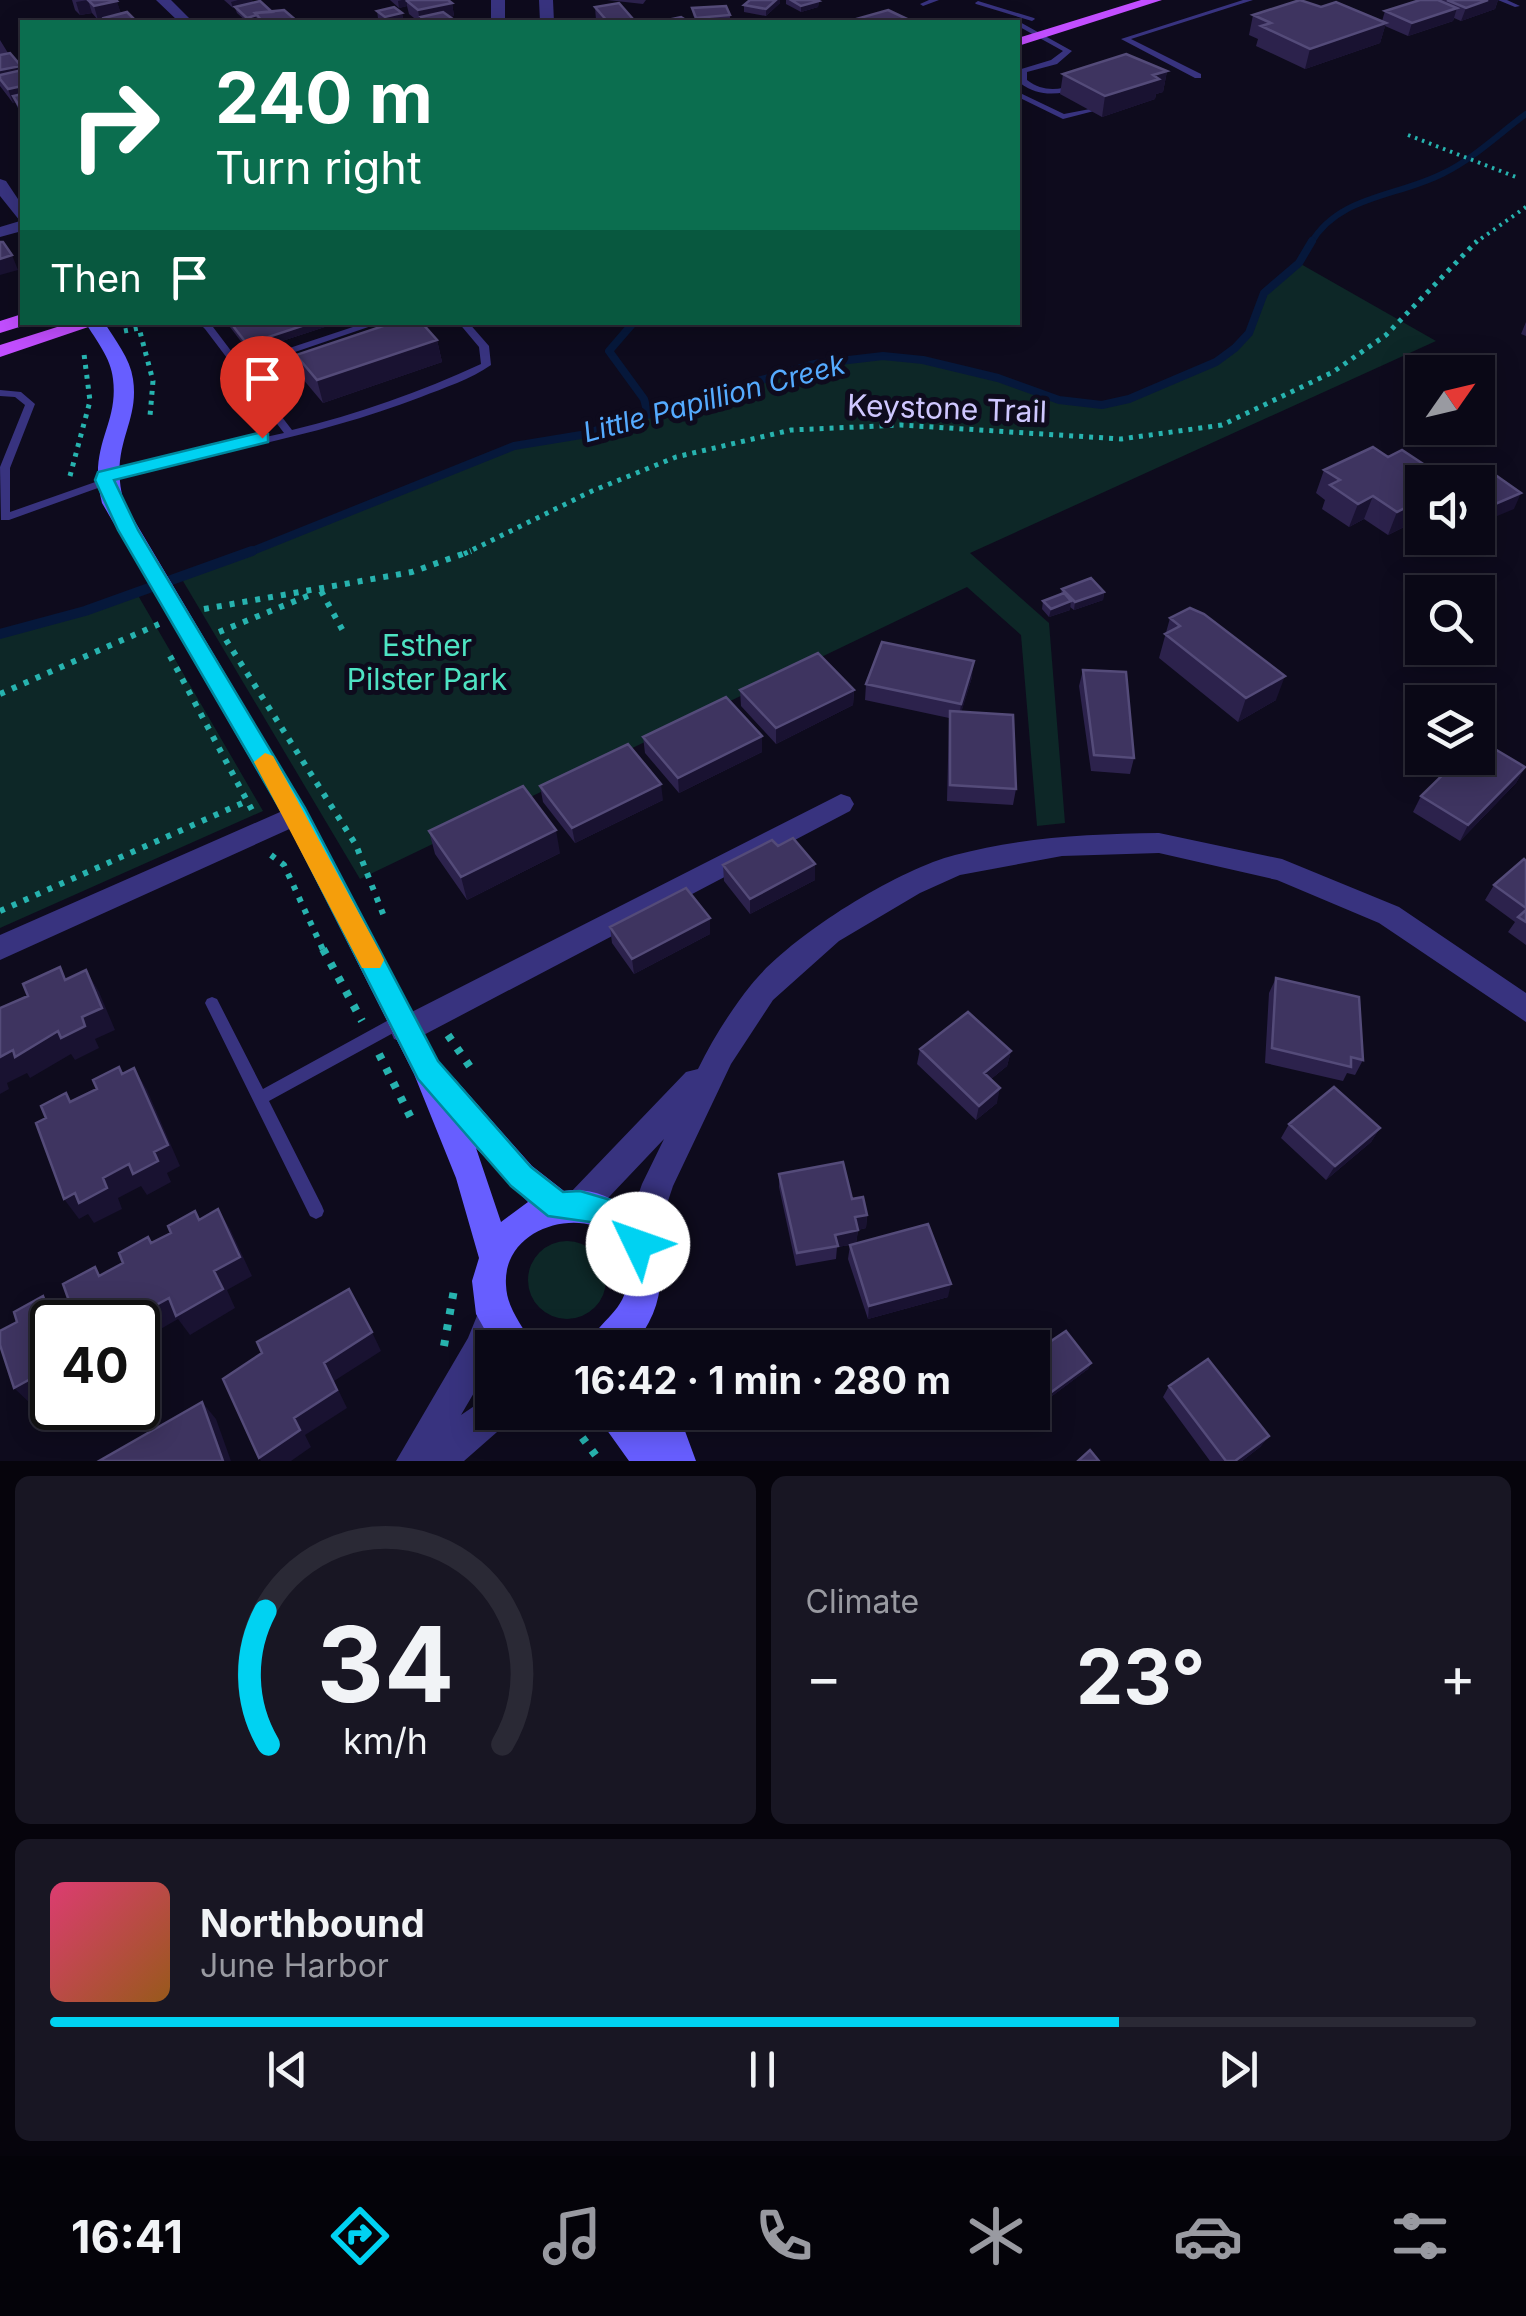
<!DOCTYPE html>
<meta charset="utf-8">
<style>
body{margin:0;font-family:Inter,sans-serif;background:#181623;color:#f1f3f6;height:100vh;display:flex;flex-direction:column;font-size:38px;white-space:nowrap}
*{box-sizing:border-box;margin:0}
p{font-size:32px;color:#999aa1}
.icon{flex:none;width:55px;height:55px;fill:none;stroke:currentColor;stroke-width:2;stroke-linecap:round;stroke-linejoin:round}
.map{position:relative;height:1461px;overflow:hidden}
.side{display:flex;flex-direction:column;gap:15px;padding:15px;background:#06040c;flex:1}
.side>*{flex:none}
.banner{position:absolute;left:20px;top:20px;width:1000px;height:305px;border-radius:0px;box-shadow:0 5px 25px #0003,0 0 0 2px #2a2935;background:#0b6e4f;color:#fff;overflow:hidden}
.needle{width:65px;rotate:56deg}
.buttons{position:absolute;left:1405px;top:355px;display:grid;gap:20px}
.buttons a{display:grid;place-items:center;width:90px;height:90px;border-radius:0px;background:#0a0816;box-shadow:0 5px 25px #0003,0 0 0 2px #2a2935;font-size:50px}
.speed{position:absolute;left:30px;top:1300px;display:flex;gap:20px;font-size:50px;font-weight:700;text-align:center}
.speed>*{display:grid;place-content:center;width:130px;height:130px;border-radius:50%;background:#0a0816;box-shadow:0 5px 25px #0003,0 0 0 2px #2a2935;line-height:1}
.speed .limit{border:5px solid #111;border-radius:15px;background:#fff;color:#111}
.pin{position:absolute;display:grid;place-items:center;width:85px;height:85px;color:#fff;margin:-102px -42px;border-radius:50% 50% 50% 0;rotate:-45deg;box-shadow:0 0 10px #0007}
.pin .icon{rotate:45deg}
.me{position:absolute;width:110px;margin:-55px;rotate:312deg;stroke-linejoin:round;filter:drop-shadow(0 0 8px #0008)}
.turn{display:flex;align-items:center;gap:35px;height:210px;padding:0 30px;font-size:45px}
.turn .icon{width:130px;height:130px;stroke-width:2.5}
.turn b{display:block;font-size:70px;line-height:85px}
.then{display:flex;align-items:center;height:95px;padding:0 30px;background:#0003;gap:20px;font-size:38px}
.big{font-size:75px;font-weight:700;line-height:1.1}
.side .tile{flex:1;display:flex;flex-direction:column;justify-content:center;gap:15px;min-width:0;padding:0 35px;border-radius:15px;background:#181623}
.side .dial{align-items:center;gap:0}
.dial svg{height:260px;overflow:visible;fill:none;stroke:#2a2935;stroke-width:7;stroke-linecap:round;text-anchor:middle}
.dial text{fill:#f1f3f6;stroke:none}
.song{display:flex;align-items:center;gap:30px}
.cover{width:120px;height:120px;border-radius:15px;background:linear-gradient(135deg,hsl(340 70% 55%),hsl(30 70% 35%))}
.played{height:10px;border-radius:5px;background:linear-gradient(90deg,#00d2f2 75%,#2a2935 75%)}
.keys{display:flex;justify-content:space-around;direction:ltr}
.heat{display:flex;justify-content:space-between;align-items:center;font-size:55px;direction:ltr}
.side .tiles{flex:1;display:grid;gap:15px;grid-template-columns:1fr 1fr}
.tile:last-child{grid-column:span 2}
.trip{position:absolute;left:475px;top:1330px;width:575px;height:100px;border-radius:0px;background:#0a0816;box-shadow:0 5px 25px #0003,0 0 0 2px #2a2935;font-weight:700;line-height:100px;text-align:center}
.menu{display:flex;height:160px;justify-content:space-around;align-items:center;background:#040309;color:#999aa1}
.menu .icon{width:70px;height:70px}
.menu .selected{color:#00d2f2}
.menu b{font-size:45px;color:#f1f3f6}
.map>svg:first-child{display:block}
</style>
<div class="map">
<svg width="1526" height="1461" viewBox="0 0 1526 1461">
<rect width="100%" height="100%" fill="#0e0b1d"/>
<path fill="#0d2727" d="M1299 263 1436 341 970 553 1049 623 1065 823 1037 826 1021 635 967 587 360 879 180 576 381 503 478 458 611 426 814 364 883 356 923 360 998 378 1059 400 1102 405 1129 399 1216 362 1235 348 1249 333 1264 293Z
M136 592 263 811 0 928V634L85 611Z
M528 1280a39 39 0 1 1 78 0a39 39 0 1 1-78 0Z"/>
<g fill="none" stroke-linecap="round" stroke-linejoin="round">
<path stroke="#06183b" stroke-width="6" d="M1311 243C1339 195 1398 197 1444 173 1473 159 1500 133 1526 114"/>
<path stroke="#06183b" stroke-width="8" d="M634 322 609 351 644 399 648 414
M704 322H745
M245 554 514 446 581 435 814 364 883 356 923 360 998 378 1059 400 1102 405 1129 399 1216 362 1235 348 1249 333 1264 293 1299 263 1312 241"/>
<path stroke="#06183b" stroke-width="10" d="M0 634 85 611 252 551"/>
<path stroke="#27b3af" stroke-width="4" stroke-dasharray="2.5 5" stroke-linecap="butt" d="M1408 135 1516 177
M1475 243 1526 207"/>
<path stroke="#27b3af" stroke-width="5" stroke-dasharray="4 6" stroke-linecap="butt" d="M124 331 139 328 153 381 150 416
M70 476 90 401 84 354
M464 554 592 491 676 457 791 430 901 425 1121 439 1222 425 1333 372 1386 335 1477 241"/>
<path stroke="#27b3af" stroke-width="6" stroke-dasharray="5 8" stroke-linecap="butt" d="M321 591 343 631
M204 609 412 572 471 551
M219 632 310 595
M226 640 356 845 385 919
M170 656 253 812
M0 694 159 624
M271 855 284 865 324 952
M0 911 247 801"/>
<path stroke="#27b3af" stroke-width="8" stroke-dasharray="6 10" stroke-linecap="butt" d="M323 949 362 1021
M448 1035 475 1074
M379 1054 414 1124
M444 1346 455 1284
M563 1412 600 1461
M521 1422 528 1430 550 1412"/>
<path fill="#38337f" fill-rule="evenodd" d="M929 0H939L923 6 920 4Z
M1243 0H1253L1131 39 1201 74V78H1195L1121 39Z
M1498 0H1507L1520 6 1515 7Z
M978 1 1034 18 1035 19 1032 21 976 4 975 3Z
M1018 21 1072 51 1057 64 1027 72V80C1043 92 1057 90 1076 85H1079V89C1057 95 1039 97 1020 83L1018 70 1051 60 1063 51 1018 26V22H1015Z
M1018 92 1064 114 1090 109 1094 111 1063 119 1018 97Z
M207 322H216L213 327 241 364 368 322H383L245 369 292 430C358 414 420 392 481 364L479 347 458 322H468L489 346 491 365C471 379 444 388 421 397 320 436 212 454 107 478L103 477 102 475 107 472 284 433 205 329 203 327Z
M0 390 21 392 35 404 10 468V512L101 480H109V484L9 520H1L0 467 25 405 15 397 0 396Z
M212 997 217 999 263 1089 396 1016 401 1015 406 1016 408 1021 406 1026 269 1101 322 1206 324 1211 322 1216 316 1219 310 1216 205 1003 207 999Z"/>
<path fill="#38337f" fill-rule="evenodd" d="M156 0H171L193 22H179Z
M491 0H505V22H491Z
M539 0H553L554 22H540Z
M0 179 6 181 22 205V231L0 237V227L20 221 0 196Z
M841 794 850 797 854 804 850 811 416 1039 405 1043 394 1039 390 1030 394 1021Z
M296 805 305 808 309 815 305 822 0 960V935Z
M1159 833 1282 859 1399 907 1526 993V1022L1379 923 1277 880 1159 853 1062 856 960 875 920 893 839 941 773 1000 731 1064 673 1186 650 1255 638 1260 626 1255 621 1244 642 1184 664 1139 591 1216 580 1220 569 1216 564 1205 569 1194 686 1072 698 1069C712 1040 731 1010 751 985 789 937 896 870 955 855 1022 837 1090 834 1159 833Z
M493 1301 505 1306 510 1318 498 1348H492V1362L461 1415 492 1394V1412H510L505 1425 464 1461H396L468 1338 481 1306Z"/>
<path fill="#675eff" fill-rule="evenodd" d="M85 322H104C115 340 130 358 133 379 140 425 108 445 124 503L305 808 446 1076 455 1079 532 1166 564 1191C587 1187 612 1196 629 1211 672 1249 669 1306 631 1348H586C596 1323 622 1314 627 1285 642 1196 501 1208 506 1285 507 1311 524 1325 533 1348H495L476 1314 472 1281 479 1258 456 1178 414 1074 285 819 102 503C87 445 119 426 113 379 111 358 96 340 85 322ZM476 1148 528 1202 501 1222Z
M594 1412H635L648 1427 642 1412H678L696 1461H629Z"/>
<path fill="#c24eff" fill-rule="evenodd" d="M1141 0H1162L1018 46V38Z
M22 314V322L29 324 0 333V321Z
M73 322H103L0 357V345Z"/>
</g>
<path fill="#2c224c" d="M72 0H116L121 14 141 22H105L104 18 98 20 92 13 80 15 75 10Z
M224 0H252L253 3 298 22H247L237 13 235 8H233Z
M390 0H448L452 3 454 16 419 22 409 14 407 6 399 8Z
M607 0H646L643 4Z
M750 0H780V3L766 16 744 12V5Z
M786 0H817L819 1 818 7 801 12 786 4Z
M1441 0H1498L1495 9 1461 21 1454 18 1453 21 1408 36 1385 26 1380 43 1305 69 1256 46 1258 39 1249 35 1253 15 1321 7 1382 21 1385 11Z
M595 7 633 22H598L596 20Z
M692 8 730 15V22H696L693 15Z
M377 11 402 13 403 19 384 22 378 18Z
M0 40 8 53 21 66 22 69V117L15 102 13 103 0 86Z
M1167 71 1163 92 1156 94 1155 99 1102 117 1060 94 1063 74Z
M228 322H340L249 352 230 327Z
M1526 322V336L1521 334Z
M437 340 442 362 323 403 302 378 296 355Z
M1388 457 1437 473 1433 482H1422L1418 520 1388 535 1364 519 1349 527 1322 509 1325 500 1316 493 1324 470Z
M1062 589 1104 592 1103 600 1074 610 1070 607V610L1049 617 1042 609 1043 601 1061 594Z
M1170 618 1276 700 1238 722 1159 658Z
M1083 670 1134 758 1130 774 1091 771 1079 686Z
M972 677 961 712 1016 789 1013 805 947 801 949 718 865 700 866 684Z
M740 690H854L853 705 776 744 741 706Z
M762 736V752L679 793 645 753 643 737Z
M1525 767 1516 783 1460 841 1413 812 1421 796Z
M540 786 663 800 575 843 543 802Z
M429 831 560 853 467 900 435 854Z
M778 846 815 864V880L750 914 724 881 723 865Z
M1526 861V945L1508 932 1515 922 1485 900 1494 885Z
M610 927 710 934 634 974 612 943Z
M1276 978 1363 1060 1355 1075 1347 1073 1343 1081 1265 1063 1269 993Z
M920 1049 1011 1051 1007 1066 991 1079 997 1103 976 1120 917 1064Z
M1289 1124 1380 1128 1371 1142 1326 1180 1281 1138Z
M779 1174 852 1199 867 1215 866 1228 858 1230 856 1244 837 1247 836 1259 796 1266 779 1187Z
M850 1245 948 1297 868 1319 848 1259Z
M1032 1354 1091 1363 1088 1369 1048 1399 1032 1379Z
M1169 1386 1269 1436 1260 1447 1242 1461H1210L1163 1397Z"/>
<path fill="#191231" d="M88 0 92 13 80 15 76 2Z
M238 0H252L253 4 233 8 231 2Z
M402 0H421L407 1V6L399 8 398 1Z
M776 0H780V3L766 16V9Z
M1488 0H1498L1495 9 1461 21 1466 8Z
M117 1 121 14 98 20 94 6Z
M819 1 818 7 801 12V6Z
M452 3 454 16 426 22 421 17 422 22H420L418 10Z
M1457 8 1453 21 1408 36 1412 23Z
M402 13 403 19 386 22 385 17Z
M256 16 257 22H248L247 18Z
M1386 23 1380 43 1305 69 1310 49Z
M21 66 22 80 0 79V70Z
M1167 71 1163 92 1156 94 1155 99 1102 117 1105 96Z
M22 86V101L13 96 15 102 13 103 8 89Z
M12 255 18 270 0 275V259Z
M314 322H340L249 352 247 344Z
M437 340 442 362 323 403 317 380Z
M1437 473 1433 482H1422V508L1418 520 1388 535 1397 512 1412 486Z
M1521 493 1514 509 1478 524 1479 511Z
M1373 496 1364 519 1349 527 1358 504Z
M1104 592 1103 600 1074 610 1075 602Z
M1071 601 1070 610 1049 617 1051 609Z
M974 661 972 677 959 720 961 704Z
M1285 676 1276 700 1238 722 1246 698Z
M854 690 853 705 776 744V728Z
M762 736V752L679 793 678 778Z
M1525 767 1516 783 1460 841 1468 825Z
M661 784 663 800 575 843 572 828Z
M556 830 560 853 467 900 461 877Z
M815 864V880L750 914V899Z
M710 918V934L634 974 632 959Z
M86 970 99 992 115 1030 95 1039 99 1048 75 1060 71 1054 30 1078 27 1073 7 1083 9 1089 0 1094V1057L82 1017Z
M1011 1051 1007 1066 981 1087 984 1073Z
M134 1068 147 1090 180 1166 167 1173 171 1182 147 1195 141 1186 118 1198 122 1209 94 1223 88 1214 79 1219 64 1199 154 1152Z
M1000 1088 997 1103 976 1120 979 1106Z
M1380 1128 1371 1142 1326 1180 1335 1166Z
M218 1209 230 1229 252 1276 227 1290 235 1308 190 1335 178 1319 138 1342V1322H125L214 1271Z
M867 1215 866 1228 853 1231 855 1217Z
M858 1230 856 1244 837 1247 835 1235Z
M951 1284 948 1297 868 1319 869 1306Z
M372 1332 381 1351 334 1381 347 1408 305 1435 311 1447 291 1461H261L259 1458 294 1418 324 1363Z
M1091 1363 1088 1369 1048 1399 1050 1393Z
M45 1371 52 1379V1394L32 1405 14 1388Z
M202 1402 216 1419 231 1461H223Z
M1269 1436 1260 1447 1242 1461H1235Z"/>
<path fill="#3e3460" stroke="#544b79" stroke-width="2.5" d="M88 0H116L117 1 94 6Z
M409 0H448L452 3 418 10 407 1Z
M750 0H776L766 9 744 5Z
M791 0H817L819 1 801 6Z
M1300 0 1321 7 1336 2 1386 23 1310 49 1261 26 1271 23 1253 15Z
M1420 0H1438L1457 8 1412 23 1385 11Z
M1447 0H1488L1466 8Z
M260 1 272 12 255 13 257 15 247 18 235 7Z
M619 3 633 19 608 22 595 7Z
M726 6 730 15 696 18 692 8Z
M394 7 402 13 385 17 377 11Z
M284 10 298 22H263L255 13Z
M888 10 905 18 890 22H862L856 19Z
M127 12 137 22H108L104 18Z
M443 12 457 22H419L426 21 421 17Z
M681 17 689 22H665L663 21Z
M10 53 21 66 0 70V55Z
M1126 54 1167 71 1153 75 1159 79 1105 96 1063 74Z
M22 70V86L8 89 0 79V75Z
M22 94V111L13 96Z
M0 242H3L12 255 0 259Z
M230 322H314L247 344Z
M395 322H421L437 340 317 380 296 355Z
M1373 447 1388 457 1402 450 1437 473 1412 486 1422 493V499L1397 512 1373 496 1358 504 1330 485 1340 480 1324 470Z
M1494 474 1521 493 1479 511 1478 482H1473Z
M1091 578 1104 592 1075 602 1062 589Z
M1064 593 1071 601 1051 609 1043 601Z
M1190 608 1204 614 1285 676 1246 698 1165 634 1180 626 1170 618Z
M882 642 974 661 961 704 866 684Z
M818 653 854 690 776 728 740 690Z
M1083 670 1126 672 1134 758 1094 755Z
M726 697 762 736 678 778 643 737Z
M950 711 1013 715 1016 789 950 785Z
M1478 739 1525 767 1468 825 1421 796 1460 758H1478Z
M628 744 661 784 572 828 540 786Z
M523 786 556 830 461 877 429 831Z
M793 838 815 864 750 899 723 865 772 840 778 846Z
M1524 859 1526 861V908L1494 885Z
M686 888 710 918 632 959 610 927Z
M1526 910V922L1518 917Z
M60 967 65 980 86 970 102 1008 82 1017 85 1026 61 1038 58 1031 15 1057 13 1050 0 1057V1008L28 996 23 984Z
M1276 978 1359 997 1363 1060 1351 1057V1067L1272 1048Z
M968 1012 1011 1051 984 1073 1000 1088 979 1106 920 1049Z
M119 1067 122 1074 134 1068 168 1145 154 1152 158 1161 133 1174 129 1164 103 1178 107 1188 79 1203 75 1193 64 1199 36 1123 46 1118 41 1106 66 1093 70 1102 97 1089 93 1080Z
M1334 1087 1380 1128 1335 1166 1289 1124Z
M843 1162 852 1199 863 1197 867 1215 855 1217 858 1230 835 1235 838 1246 797 1253 779 1174Z
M218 1209 240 1257 214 1271 223 1289 176 1316 169 1298 125 1322H52V1388L51 1389 45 1371 14 1388 0 1345V1331L17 1322 14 1312 43 1296 48 1310 68 1298 63 1284 95 1267 99 1276 123 1263 119 1253 148 1237 151 1243 171 1233 168 1226 195 1211 199 1220Z
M928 1224 951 1284 869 1306 850 1245Z
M349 1289 372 1332 324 1363 337 1390 294 1418 300 1430 259 1458 223 1379 262 1353 257 1342Z
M1066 1331 1091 1363 1050 1393 1032 1370V1354Z
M1208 1359 1269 1436 1235 1461H1226L1169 1386Z
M202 1402 223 1461H99Z
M1090 1450 1099 1461H1078Z"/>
<path fill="#00d2f2" stroke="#00889d" stroke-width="2.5" d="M262 432 268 434V442L114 480 138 530 305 808 438 1061 531 1167 563 1192 580 1191 614 1201 635 1214 653 1244 649 1254 638 1258 628 1254 614 1235 597 1223 548 1216 511 1186 418 1079 286 819 118 530 95 480 98 472Z"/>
<path fill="#f59e0b" d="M265 753 273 756 380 952 384 960 380 968H362L254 762Z"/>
<g text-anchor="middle" stroke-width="10" stroke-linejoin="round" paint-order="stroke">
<g font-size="28" font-style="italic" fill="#55abff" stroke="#0e0b1d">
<text transform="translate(714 398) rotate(-15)" y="10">Little Papillion Creek</text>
</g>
<g font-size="30" fill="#cfc7ff" stroke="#0e0b1d">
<text transform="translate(947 409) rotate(2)" y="10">Keystone Trail</text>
</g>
<g font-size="30" fill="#4ee3c3" stroke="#0e0b1d">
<text x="427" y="656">Esther<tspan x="427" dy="34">Pilster Park</tspan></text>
</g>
</g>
</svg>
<div class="buttons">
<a><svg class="needle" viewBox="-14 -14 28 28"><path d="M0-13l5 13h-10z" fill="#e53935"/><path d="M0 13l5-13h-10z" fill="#999aa1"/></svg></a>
<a><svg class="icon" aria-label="sound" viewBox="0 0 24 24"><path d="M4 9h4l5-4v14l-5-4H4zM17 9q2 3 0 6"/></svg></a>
<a><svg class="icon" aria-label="search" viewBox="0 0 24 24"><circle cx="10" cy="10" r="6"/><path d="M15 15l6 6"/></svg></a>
<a><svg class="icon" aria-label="layers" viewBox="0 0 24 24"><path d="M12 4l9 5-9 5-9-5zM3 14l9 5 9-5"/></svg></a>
</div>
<div class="speed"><div class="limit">40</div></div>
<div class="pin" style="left:262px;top:438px;background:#d93025"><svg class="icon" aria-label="arrive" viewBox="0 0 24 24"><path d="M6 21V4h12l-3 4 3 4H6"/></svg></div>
<svg class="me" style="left:638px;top:1244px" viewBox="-20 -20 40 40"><circle r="19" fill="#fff"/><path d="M0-13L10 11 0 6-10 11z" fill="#00d2f2"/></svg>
<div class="trip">16:42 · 1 min · 280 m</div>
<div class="banner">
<div class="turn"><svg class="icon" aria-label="right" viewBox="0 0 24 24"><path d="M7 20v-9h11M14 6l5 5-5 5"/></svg><div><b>240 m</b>Turn right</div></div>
<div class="then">Then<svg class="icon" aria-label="arrive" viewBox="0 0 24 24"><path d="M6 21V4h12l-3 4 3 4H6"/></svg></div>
</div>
</div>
<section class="side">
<div class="tiles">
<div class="tile dial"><svg viewBox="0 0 100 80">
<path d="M14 69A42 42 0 1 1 86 69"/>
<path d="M14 69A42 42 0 0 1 13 28" stroke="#00d2f2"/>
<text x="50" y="56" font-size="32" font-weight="700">34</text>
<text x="50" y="72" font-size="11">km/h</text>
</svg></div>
<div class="tile"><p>Climate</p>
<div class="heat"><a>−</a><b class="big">23°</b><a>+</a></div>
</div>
<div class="tile">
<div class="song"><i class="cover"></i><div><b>Northbound</b><p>June Harbor</p></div></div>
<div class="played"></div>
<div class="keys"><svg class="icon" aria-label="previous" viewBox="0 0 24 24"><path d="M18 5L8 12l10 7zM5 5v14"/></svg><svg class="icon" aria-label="pause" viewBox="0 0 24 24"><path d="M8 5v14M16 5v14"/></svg><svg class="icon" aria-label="next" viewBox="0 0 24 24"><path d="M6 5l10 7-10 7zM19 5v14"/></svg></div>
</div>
</div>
</section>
<nav class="menu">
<b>16:41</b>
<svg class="icon selected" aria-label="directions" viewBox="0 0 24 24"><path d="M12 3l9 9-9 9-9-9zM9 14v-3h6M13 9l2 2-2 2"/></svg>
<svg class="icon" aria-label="music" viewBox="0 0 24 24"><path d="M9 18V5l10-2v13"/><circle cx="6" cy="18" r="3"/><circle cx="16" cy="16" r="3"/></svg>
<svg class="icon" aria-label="phone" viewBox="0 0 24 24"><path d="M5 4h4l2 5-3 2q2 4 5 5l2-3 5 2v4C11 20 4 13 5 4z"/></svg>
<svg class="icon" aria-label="climate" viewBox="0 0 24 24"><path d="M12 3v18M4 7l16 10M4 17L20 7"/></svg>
<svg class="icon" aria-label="car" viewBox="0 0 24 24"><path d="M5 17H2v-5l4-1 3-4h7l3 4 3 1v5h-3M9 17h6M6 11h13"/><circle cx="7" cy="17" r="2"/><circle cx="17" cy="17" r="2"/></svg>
<svg class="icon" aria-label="filters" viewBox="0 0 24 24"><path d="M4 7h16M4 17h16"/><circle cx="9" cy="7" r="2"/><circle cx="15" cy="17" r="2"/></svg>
</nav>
